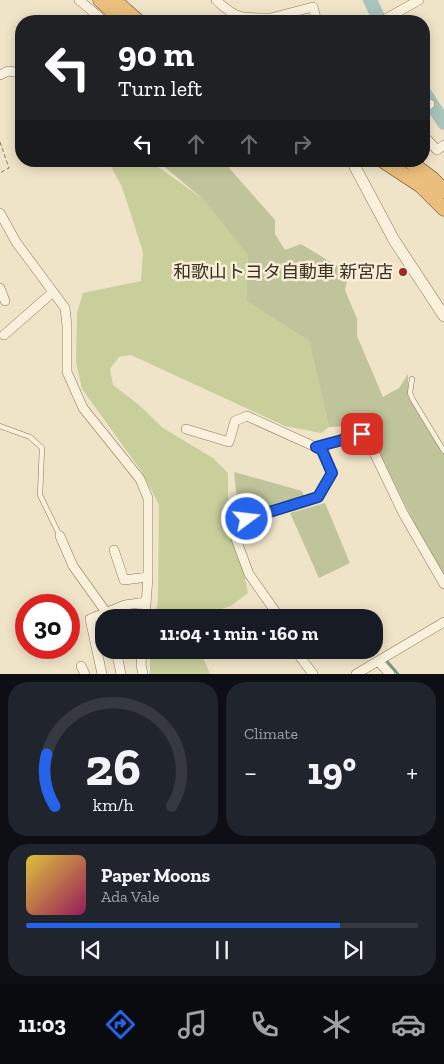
<!DOCTYPE html>
<meta charset="utf-8">
<style>
body{margin:0;font-family:"Zilla Slab","Noto Sans JP",serif;background:#20242c;color:#f1f3f6;height:100vh;display:flex;flex-direction:column;font-size:19px;white-space:nowrap}
*{box-sizing:border-box;margin:0}
p{font-size:16px;color:#9ea1a6}
.icon{flex:none;width:28px;height:28px;fill:none;stroke:currentColor;stroke-width:2;stroke-linecap:round;stroke-linejoin:round}
.map{position:relative;height:674px;overflow:hidden}
.details{display:flex;flex-direction:column;gap:8px;padding:8px;background:#0d0f14;flex:1}
.details>*{flex:none}
.banner{position:absolute;left:15px;top:15px;width:415px;height:152px;border-radius:20px;box-shadow:0 2px 12px #0003;background:#202124;color:#fff;overflow:hidden}
.speed{position:absolute;left:15px;top:594px;display:flex;gap:10px;font-size:25px;font-weight:700;text-align:center}
.speed>*{display:grid;place-content:center;width:65px;height:65px;border-radius:50%;background:#171b24;box-shadow:0 2px 12px #0003;line-height:1}
.speed .limit{border:8px solid #d22;background:#fff;color:#111}
.pin{position:absolute;display:grid;place-items:center;width:42px;height:42px;color:#fff;margin:-21px;border-radius:10px;box-shadow:0 2px 8px #0006}
.me{position:absolute;width:55px;margin:-28px;rotate:75deg;stroke-linejoin:round;filter:drop-shadow(0 0 4px #0008)}
.turn{display:flex;align-items:center;gap:18px;height:105px;padding:0 20px;font-size:22px}
.turn .icon{width:65px;height:65px;stroke-width:2.5}
.turn b{display:block;font-size:35px;line-height:42px}
.lanes{display:flex;align-items:center;height:48px;padding:0 20px;background:#0003;justify-content:center;gap:25px;direction:ltr}
.lanes .off{opacity:.35}
.big{font-size:38px;font-weight:700;line-height:1.1}
.details .tile{flex:1;display:flex;flex-direction:column;justify-content:center;gap:8px;min-width:0;padding:0 18px;border-radius:20px;background:#20242c}
.details .dial{align-items:center;gap:0}
.dial svg{height:130px;overflow:visible;fill:none;stroke:#363941;stroke-width:7;stroke-linecap:round;text-anchor:middle}
.dial text{fill:#f1f3f6;stroke:none}
.song{display:flex;align-items:center;gap:15px}
.cover{width:60px;height:60px;border-radius:8px;background:linear-gradient(135deg,hsl(50 70% 55%),hsl(330 70% 35%))}
.played{height:5px;border-radius:2px;background:linear-gradient(90deg,#2563eb 80%,#363941 80%)}
.keys{display:flex;justify-content:space-around;direction:ltr}
.heat{display:flex;justify-content:space-between;align-items:center;font-size:28px;direction:ltr}
.details .tiles{flex:1;display:grid;gap:8px;grid-template-columns:1fr 1fr}
.tile:last-child{grid-column:span 2}
.trip{position:absolute;left:95px;top:609px;width:288px;height:50px;border-radius:20px;background:#171b24;box-shadow:0 2px 12px #0003;font-weight:700;line-height:50px;text-align:center}
.dock{display:flex;height:80px;justify-content:space-around;align-items:center;background:#090b0e;color:#9ea1a6}
.dock .icon{width:35px;height:35px}
.dock .active{color:#2563eb}
.dock b{font-size:22px;color:#f1f3f6}
.map>svg:first-child{display:block}
</style>
<div class="map">
<svg width="444" height="674" viewBox="0 0 444 674">
<rect width="100%" height="100%" fill="#f0e4c8"/>
<path fill="#c9cf9b" d="M108 161H155L157 166 203 199 248 256 246 301 309 341 329 427 321 433 285 426 131 355 119 357 110 369 113 385 139 405 163 428 213 458 228 473V498L248 593 231 606 211 612 208 617H155L158 601 159 505 142 472 82 389 76 362 77 313 83 293 141 281 143 252 122 187Z
M150 650H200L210 674H150Z"/>
<path fill="#bfc49a" d="M160 161H228L230 169 275 220V234L285 250 301 244 349 273 345 290 357 319V336L383 397 399 388 408 374V396L444 450V577L424 543 381 456 363 430 348 426 329 427 309 341 246 301 248 256 203 199 161 164Z
M234 472 302 491 305 499 239 518Z
M325 503 350 563 319 578 290 513Z"/>
<g fill="none" stroke-linecap="round" stroke-linejoin="round">
<path stroke="#6f938a" stroke-width="2.5" d="M387 661 398 674"/>
<path stroke="#a9c4bc" stroke-width="14" d="M370 0 380 21
M424 92 444 123"/>
<g stroke="#8d765c" stroke-width="5.5">
<path id="service" d="M412 379 410 393 413 400 444 451
M0 426 30 437 42 448 40 495 60 536"/>
</g>
<g stroke="#8d765c" stroke-width="10">
<path id="minor" d="M79 0 104 21
M216 0C236 19 242 18 268 18
M264 21 267 19 313 7 317 21
M382 21 419 0
M0 75 8 71 21 73
M424 109 430 104
M424 136 437 150 444 145
M0 213 16 242 65 308 67 326V372L83 408 140 479 148 498V577L145 618
M0 288 5 301
M4 335 53 292
M186 429 229 442 235 421 247 416 322 450 332 473 319 497 230 523 249 574 280 618
M316 447 342 440 354 433 362 434 369 442 403 513 444 584
M60 536 73 566 106 612 108 617
M114 550 124 580 148 577
M116 650 121 674
M142 650 141 665 143 674
M295 650 313 674
M378 661 390 674
M81 666 85 674
M102 674 90 619 125 605 146 602
M356 674 444 622"/>
</g>
<g stroke="#8d765c" stroke-width="12">
<path id="tertiary" d="M355 161V167L394 240 444 316"/>
</g>
<g stroke="#5b4430" stroke-width="15">
<path id="trunk" d="M100 0 123 21
M114 0 138 21
M383 161 421 186 444 209
M409 161 433 179 444 191"/>
</g>
<path stroke="#8d765c" stroke-width="1" stroke-dasharray="4 2.5" stroke-linecap="butt" d="M0 142 9 168 0 173"/>
<use href="#service" stroke="#faf1dc" stroke-width="4.5"/>
<use href="#minor" stroke="#faf1dc" stroke-width="9"/>
<use href="#tertiary" stroke="#faf1dc" stroke-width="11"/>
<use href="#trunk" stroke="#eabe7c" stroke-width="14"/>
</g>
<g fill="none" stroke-linecap="round" stroke-linejoin="round">
<g stroke="#184099" stroke-width="12">
<path id="route" d="M247 519 318 497 332 473 322 450 316 447 342 440 354 433 362 434"/>
</g>
<use href="#route" stroke="#2563eb" stroke-width="9"/>
</g>
<circle fill="#9e2a2b" stroke="#f7eed8" stroke-width="2" cx="403" cy="272" r="5"/>
<g text-anchor="middle" stroke-width="5" stroke-linejoin="round" paint-order="stroke">
<g font-size="18" fill="#3d2e20" stroke="#f7eed8" text-anchor="end">
<text x="393" y="278">和歌山トヨタ自動車 新宮店</text>
</g>
</g>
</svg>
<div class="speed"><div class="limit">30</div></div>
<div class="pin" style="left:362px;top:434px;background:#d93025"><svg class="icon" aria-label="arrive" viewBox="0 0 24 24"><path d="M6 21V4h12l-3 4 3 4H6"/></svg></div>
<svg class="me" style="left:247px;top:519px" viewBox="-20 -20 40 40"><circle r="17" fill="#2563eb" stroke="#fff" stroke-width="3"/><path d="M0-11L8 9 0 5-8 9z" fill="#fff"/></svg>
<div class="trip">11:04 · 1 min · 160 m</div>
<div class="banner">
<div class="turn"><svg class="icon" aria-label="left" viewBox="0 0 24 24"><path d="M17 20v-9H6M10 6l-5 5 5 5"/></svg><div><b>90 m</b>Turn left</div></div>
<div class="lanes"><svg class="icon" aria-label="left" viewBox="0 0 24 24"><path d="M17 20v-9H6M10 6l-5 5 5 5"/></svg><svg class="icon off" aria-label="ahead" viewBox="0 0 24 24"><path d="M12 20V5M6 11l6-6 6 6"/></svg><svg class="icon off" aria-label="ahead" viewBox="0 0 24 24"><path d="M12 20V5M6 11l6-6 6 6"/></svg><svg class="icon off" aria-label="right" viewBox="0 0 24 24"><path d="M7 20v-9h11M14 6l5 5-5 5"/></svg></div>
</div>
</div>
<section class="details">
<div class="tiles">
<div class="tile dial"><svg viewBox="0 0 100 80">
<path d="M14 69A42 42 0 1 1 86 69"/>
<path d="M14 69A42 42 0 0 1 9 37" stroke="#2563eb"/>
<text x="50" y="56" font-size="32" font-weight="700">26</text>
<text x="50" y="72" font-size="11">km/h</text>
</svg></div>
<div class="tile"><p>Climate</p>
<div class="heat"><a>−</a><b class="big">19°</b><a>+</a></div>
</div>
<div class="tile">
<div class="song"><i class="cover"></i><div><b>Paper Moons</b><p>Ada Vale</p></div></div>
<div class="played"></div>
<div class="keys"><svg class="icon" aria-label="previous" viewBox="0 0 24 24"><path d="M18 5L8 12l10 7zM5 5v14"/></svg><svg class="icon" aria-label="pause" viewBox="0 0 24 24"><path d="M8 5v14M16 5v14"/></svg><svg class="icon" aria-label="next" viewBox="0 0 24 24"><path d="M6 5l10 7-10 7zM19 5v14"/></svg></div>
</div>
</div>
</section>
<nav class="dock">
<b>11:03</b>
<svg class="icon active" aria-label="directions" viewBox="0 0 24 24"><path d="M12 3l9 9-9 9-9-9zM9 14v-3h6M13 9l2 2-2 2"/></svg>
<svg class="icon" aria-label="music" viewBox="0 0 24 24"><path d="M9 18V5l10-2v13"/><circle cx="6" cy="18" r="3"/><circle cx="16" cy="16" r="3"/></svg>
<svg class="icon" aria-label="phone" viewBox="0 0 24 24"><path d="M5 4h4l2 5-3 2q2 4 5 5l2-3 5 2v4C11 20 4 13 5 4z"/></svg>
<svg class="icon" aria-label="climate" viewBox="0 0 24 24"><path d="M12 3v18M4 7l16 10M4 17L20 7"/></svg>
<svg class="icon" aria-label="car" viewBox="0 0 24 24"><path d="M5 17H2v-5l4-1 3-4h7l3 4 3 1v5h-3M9 17h6M6 11h13"/><circle cx="7" cy="17" r="2"/><circle cx="17" cy="17" r="2"/></svg>
</nav>
